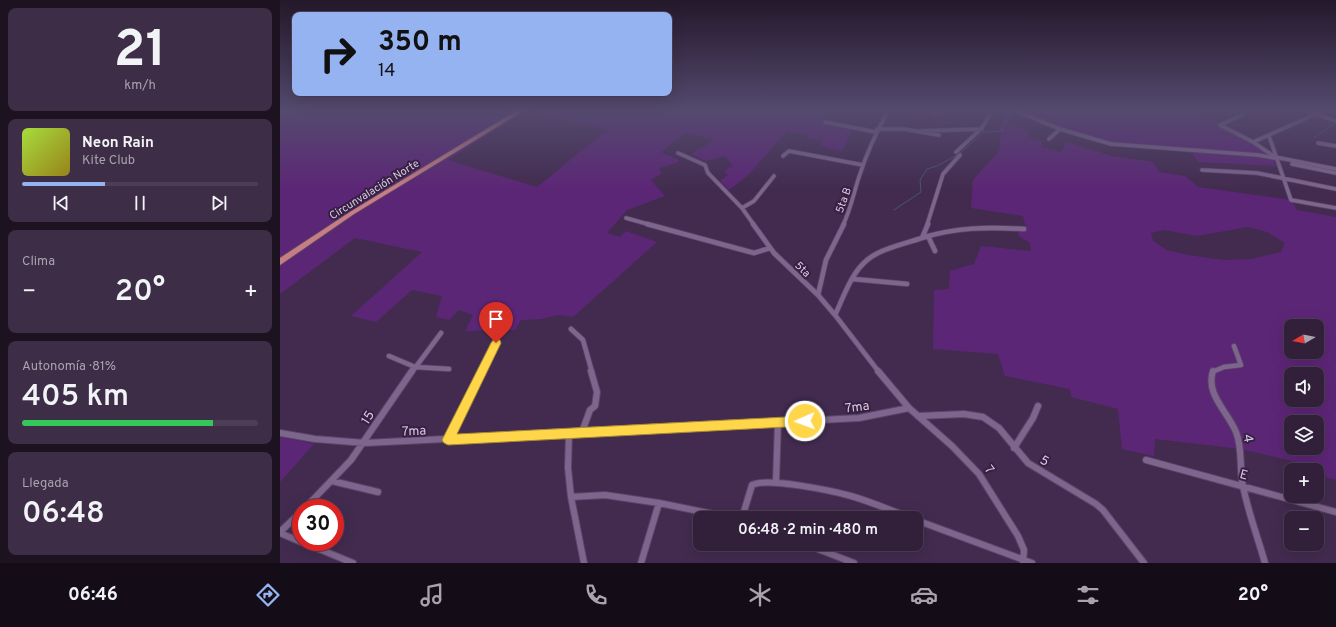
<!DOCTYPE html>
<html lang="es">
<meta charset="utf-8">
<style>
body{margin:0;font-family:Overpass,sans-serif;background:#3d2d46;color:#f1f3f6;height:100vh;display:flex;flex-direction:column;font-size:15px;white-space:nowrap}
*{box-sizing:border-box;margin:0}
p{font-size:13px;color:#a8a3af}
.icon{flex:none;width:22px;height:22px;fill:none;stroke:currentColor;stroke-width:2;stroke-linecap:round;stroke-linejoin:round}
.map{position:relative;flex:1;overflow:hidden}
.sheet{display:flex;flex-direction:column;gap:8px;padding:8px;background:#1c1220;width:280px}
.sheet>*{flex:none}
.banner{position:absolute;left:12px;top:12px;width:380px;height:84px;border-radius:8px;box-shadow:0 4px 16px #0002,0 0 0 1px #4d3e55;background:#95b2f1;color:#111;overflow:hidden}
.needle{width:26px;rotate:260deg}
.tools{position:absolute;left:1004px;top:319px;display:grid;gap:8px}
.tools a{display:grid;place-items:center;width:40px;height:40px;border-radius:8px;background:#32203b;box-shadow:0 4px 16px #0002,0 0 0 1px #4d3e55;font-size:20px}
.speed{position:absolute;left:12px;top:499px;display:flex;gap:8px;font-size:20px;font-weight:700;text-align:center}
.speed>*{display:grid;place-content:center;width:52px;height:52px;border-radius:50%;background:#32203b;box-shadow:0 4px 16px #0002,0 0 0 1px #4d3e55;line-height:1}
.speed .limit{border:6px solid #d22;background:#fff;color:#111}
.pin{position:absolute;display:grid;place-items:center;width:34px;height:34px;color:#fff;margin:-41px -17px;border-radius:50% 50% 50% 0;rotate:-45deg;box-shadow:0 0 4px #0007}
.pin .icon{rotate:45deg}
.me{position:absolute;width:44px;margin:-22px;rotate:268deg;stroke-linejoin:round;filter:drop-shadow(0 0 3px #0008)}
.turn{display:flex;align-items:center;gap:14px;height:84px;padding:0 20px;font-size:18px}
.turn .icon{width:52px;height:52px;stroke-width:2.5}
.turn b{display:block;font-size:28px;line-height:34px}
.big{font-size:30px;font-weight:600;line-height:1.1}
.sheet .card{flex:1;display:flex;flex-direction:column;justify-content:center;gap:6px;min-width:0;padding:0 14px;border-radius:8px;background:#3d2d46}
.sheet .dial{align-items:center;gap:0}
.dial b{font-size:52px;line-height:1}
.song{display:flex;align-items:center;gap:12px}
.cover{width:48px;height:48px;border-radius:6px;background:linear-gradient(135deg,hsl(80 70% 55%),hsl(50 70% 35%))}
.played{height:4px;border-radius:2px;background:linear-gradient(90deg,#95b2f1 35%,#4d3e55 35%)}
.keys{display:flex;justify-content:space-around;direction:ltr}
.heat{display:flex;justify-content:space-between;align-items:center;font-size:22px;direction:ltr}
.charge{height:6px;border-radius:3px;background:linear-gradient(90deg,#34c759 81%,#4d3e55 0)}
.trip{position:absolute;left:413px;top:511px;width:230px;height:40px;border-radius:8px;background:#32203b;box-shadow:0 4px 16px #0002,0 0 0 1px #4d3e55;font-weight:600;line-height:40px;text-align:center}
.dock{display:flex;height:64px;justify-content:space-around;align-items:center;background:#140d18;color:#a8a3af}
.dock .icon{width:28px;height:28px}
.dock .selected{color:#95b2f1}
.dock b{font-size:18px;color:#f1f3f6}
main{display:flex;flex:1;min-height:0}
.map>svg:first-child{display:block}
</style>
<main>
<section class="sheet">
<div class="card dial"><b>21</b><p>km/h</p></div>
<div class="card">
<div class="song"><i class="cover"></i><div><b>Neon Rain</b><p>Kite Club</p></div></div>
<div class="played"></div>
<div class="keys"><svg class="icon" aria-label="previous" viewBox="0 0 24 24"><path d="M18 5L8 12l10 7zM5 5v14"/></svg><svg class="icon" aria-label="pause" viewBox="0 0 24 24"><path d="M8 5v14M16 5v14"/></svg><svg class="icon" aria-label="next" viewBox="0 0 24 24"><path d="M6 5l10 7-10 7zM19 5v14"/></svg></div>
</div>
<div class="card"><p>Clima</p>
<div class="heat"><a>−</a><b class="big">20°</b><a>+</a></div>
</div>
<div class="card"><p>Autonomía · 81%</p><b class="big">405 km</b><div class="charge"></div></div>
<div class="card"><p>Llegada</p><b class="big">06:48</b></div>
</section>
<div class="map">
<svg width="1056" height="563" viewBox="0 0 1056 563">
<rect width="100%" height="100%" fill="#422b4f"/>
<path fill="#5c2676" fill-rule="evenodd" d="M0 111H246L168 160 257 187 327 130 250 111H549L541 122 573 129 562 151 540 146 542 141 527 138V135L507 131 468 175 449 190 440 181 448 175 444 171 453 166 445 156 425 161 411 154 434 140 406 133 381 152 399 160 397 163 380 168 381 174 371 180 385 196 347 210 327 233 340 237 346 231 377 242 293 317 279 315 261 319 241 320 235 330 185 331 193 315 179 310 169 320 156 317 162 296 132 290 96 322 71 316 142 252 75 238 0 294Z
M726 111H921L927 118 971 141 992 155 996 166 918 162 910 150 832 144 780 129 735 112 726 124 749 131 748 137 763 141 761 147 781 152 786 142 832 156 873 162 879 172 905 176 918 187 1011 200 1017 210 1056 217V480L1047 478 1042 468 961 449 875 439 874 456 842 449 838 409 791 397 790 389 725 376 718 354 653 349 654 290 669 289 670 271 694 264 701 246 751 251 750 243 739 236 737 229H746L743 216 691 208 693 180 719 151 721 134 718 130 722 124ZM968 227 987 232 1005 243 1001 252 971 259 944 260 908 255 887 250 873 241 871 233 884 230 917 236ZM1011 326H1037V352H1011ZM1011 374H1037V400H1011ZM1011 422H1037V448H1011Z
M0 437 34 444 0 482Z"/>
<g fill="none" stroke-linecap="round" stroke-linejoin="round">
<path stroke="#415678" stroke-width="1" d="M1034 138 1055 123
M614 210 641 192 640 180 647 169 657 166 679 154 704 132 724 131 721 128C726 124 730 117 728 111"/>
<g stroke="#5a4665" stroke-width="5">
<path id="street-far2" d="M656 111V113
M736 111 780 129 831 144 978 155 995 158
M1028 111 1056 121
M545 122 596 132
M940 125 973 142 995 157 1056 169
M940 125 962 115
M597 129H624L659 135
M638 131 702 129
M989 136 1011 200 1056 208
M769 139 780 129
M973 142 1036 114
M1038 143 1056 146
M676 152 701 129 712 111
M398 153 425 165 428 173 462 208 474 225
M503 156 509 151 583 165
M1012 164 1056 173
M922 170 977 173 1056 189
M462 208 474 201 494 176
M346 218 371 225
M563 225C571 209 574 191 580 174 587 152 597 131 608 111
M647 225 663 174 680 155"/>
</g>
<g stroke="#5a4665" stroke-width="6">
<path id="street-far1" d="M367 224 474 253 490 248
M473 224 494 253 538 295 555 315 599 372
M648 236 655 251
M642 238C676 227 709 227 744 229
M573 279 627 284
M538 295 546 260 564 224
M555 315C566 292 573 265 598 253 612 246 627 243 642 238L648 224
M291 329 303 340 312 372
M109 356 135 367 169 369
M132 372 161 333
M202 372 216 343
M932 372 944 367 961 365 954 346"/>
</g>
<g stroke="#5a4665" stroke-width="8">
<path id="street" d="M598 371 629 408 672 446 699 474 738 536 744 550 743 563
M933 371C925 394 948 412 956 432 963 449 959 468 963 486 968 512 978 538 985 563
M638 416 684 414 703 417 719 428 748 463 816 504 823 510 864 563
M302 432 310 410 315 406 317 392 311 371
M0 433 35 439 85 443 579 418 629 408
M289 433 288 468 291 497 304 563
M168 440 202 371
M734 448 753 418 758 406
M866 460 1056 512
M52 481 98 492
M496 482 498 421
M291 497 325 495 379 503 453 518
M25 508 71 460 132 371
M462 518 472 485C487 477 553 491 571 496 592 502 612 511 632 518
M636 520 752 563
M0 532 21 512
M0 533 21 542
M22 542 73 563
M525 544 574 563
M361 563 379 503"/>
</g>
<g stroke="#5a4665" stroke-width="2">
<path id="highway" d="M236 111H243L74 214 0 265V258L70 212Z"/>
</g>
<use href="#street-far2" stroke="#7e658d" stroke-width="3.5"/>
<use href="#street-far1" stroke="#7e658d" stroke-width="4.5"/>
<use href="#street" stroke="#7e658d" stroke-width="6"/>
<use href="#highway" fill="#c87d85" fill-rule="evenodd"/>
</g>
<linearGradient id="sky" x2="0" y2="1"><stop stop-color="#24182b"/><stop offset="0.58" stop-color="#544a6e"/><stop offset="1" stop-color="#544a6e" stop-opacity="0"/></linearGradient>
<rect width="1056" height="190" fill="url(#sky)"/>
<path fill="#ffd54a" stroke="#a68a30" d="M216 339 220 340 221 343 177 434 525 416 529 417 531 421 529 424 525 426 168 445 164 443 162 440 164 436 211 343 213 340Z"/>
<g text-anchor="middle" stroke-width="4" stroke-linejoin="round" paint-order="stroke">
<g font-size="11" fill="#d9cbe2" stroke="#372044">
<text transform="translate(94 189) rotate(-32)" y="4">Circunvalación Norte</text>
<text transform="translate(563 200) rotate(-70)" y="4">5ta B</text>
<text transform="translate(523 269) rotate(44)" y="4">5ta</text>
</g>
<g font-size="13" fill="#d9cbe2" stroke="#372044">
<text transform="translate(577 406) rotate(-7)" y="5">7ma</text>
<text transform="translate(87 417) rotate(-57)" y="5">15</text>
<text transform="translate(134 430) rotate(-2)" y="5">7ma</text>
<text transform="translate(969 438) rotate(80)" y="5">4</text>
<text transform="translate(765 460) rotate(30)" y="5">5</text>
<text transform="translate(710 469) rotate(53)" y="5">7</text>
<text transform="translate(964 474) rotate(15)" y="5">E</text>
</g>
</g>
</svg>
<div class="tools">
<a><svg class="needle" viewBox="-14 -14 28 28"><path d="M0-13l5 13h-10z" fill="#e53935"/><path d="M0 13l5-13h-10z" fill="#a8a3af"/></svg></a>
<a><svg class="icon" aria-label="sound" viewBox="0 0 24 24"><path d="M4 9h4l5-4v14l-5-4H4zM17 9q2 3 0 6"/></svg></a>
<a><svg class="icon" aria-label="layers" viewBox="0 0 24 24"><path d="M12 4l9 5-9 5-9-5zM3 14l9 5 9-5"/></svg></a>
<a>+</a>
<a>−</a>
</div>
<div class="speed"><div class="limit">30</div></div>
<div class="pin" style="left:216px;top:343px;background:#d93025"><svg class="icon" aria-label="arrive" viewBox="0 0 24 24"><path d="M6 21V4h12l-3 4 3 4H6"/></svg></div>
<svg class="me" style="left:525px;top:421px" viewBox="-20 -20 40 40"><circle r="17" fill="#ffd54a" stroke="#fff" stroke-width="3"/><path d="M0-11L8 9 0 5-8 9z" fill="#fff"/></svg>
<div class="trip">06:48 · 2 min · 480 m</div>
<div class="banner">
<div class="turn"><svg class="icon" aria-label="right" viewBox="0 0 24 24"><path d="M7 20v-9h11M14 6l5 5-5 5"/></svg><div><b>350 m</b>14</div></div>
</div>
</div>
</main>
<nav class="dock">
<b>06:46</b>
<svg class="icon selected" aria-label="directions" viewBox="0 0 24 24"><path d="M12 3l9 9-9 9-9-9zM9 14v-3h6M13 9l2 2-2 2"/></svg>
<svg class="icon" aria-label="music" viewBox="0 0 24 24"><path d="M9 18V5l10-2v13"/><circle cx="6" cy="18" r="3"/><circle cx="16" cy="16" r="3"/></svg>
<svg class="icon" aria-label="phone" viewBox="0 0 24 24"><path d="M5 4h4l2 5-3 2q2 4 5 5l2-3 5 2v4C11 20 4 13 5 4z"/></svg>
<svg class="icon" aria-label="climate" viewBox="0 0 24 24"><path d="M12 3v18M4 7l16 10M4 17L20 7"/></svg>
<svg class="icon" aria-label="car" viewBox="0 0 24 24"><path d="M5 17H2v-5l4-1 3-4h7l3 4 3 1v5h-3M9 17h6M6 11h13"/><circle cx="7" cy="17" r="2"/><circle cx="17" cy="17" r="2"/></svg>
<svg class="icon" aria-label="filters" viewBox="0 0 24 24"><path d="M4 7h16M4 17h16"/><circle cx="9" cy="7" r="2"/><circle cx="15" cy="17" r="2"/></svg>
<b>20°</b>
</nav>
